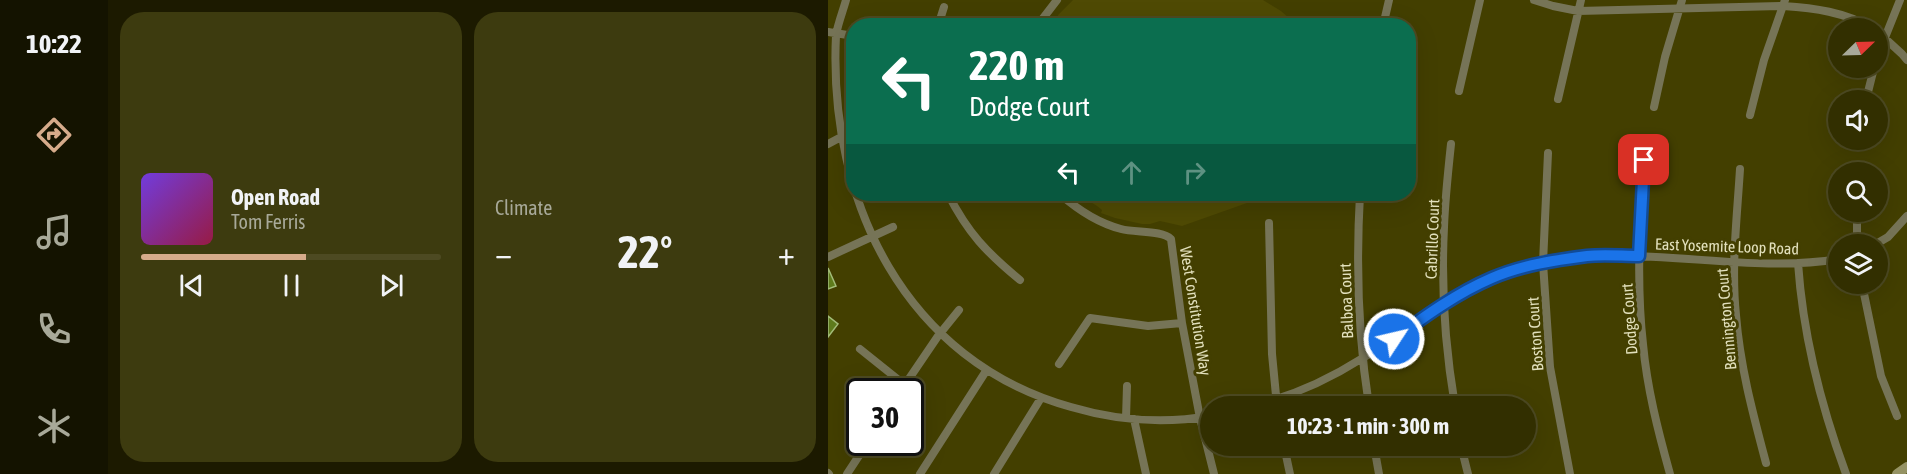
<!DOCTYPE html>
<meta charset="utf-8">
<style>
body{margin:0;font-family:"Asap Condensed",sans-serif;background:#3d3b0f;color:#f1f3f6;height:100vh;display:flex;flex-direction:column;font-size:22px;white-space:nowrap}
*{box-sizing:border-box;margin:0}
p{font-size:20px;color:#a8a999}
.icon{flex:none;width:33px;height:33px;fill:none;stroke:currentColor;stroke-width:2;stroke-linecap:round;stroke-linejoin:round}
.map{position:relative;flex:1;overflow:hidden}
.sheet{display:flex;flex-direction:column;gap:12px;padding:12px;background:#1c1a00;width:720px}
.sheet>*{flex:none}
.top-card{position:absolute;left:18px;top:18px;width:570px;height:183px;border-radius:24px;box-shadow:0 6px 24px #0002,0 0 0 2px #4d4a22;background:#0b6e4f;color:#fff;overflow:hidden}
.needle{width:39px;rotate:67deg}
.controls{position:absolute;left:1000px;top:18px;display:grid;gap:12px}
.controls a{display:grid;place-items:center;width:60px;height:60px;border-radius:50%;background:#322f00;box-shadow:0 6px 24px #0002,0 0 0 2px #4d4a22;font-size:30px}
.speed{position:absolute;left:18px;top:378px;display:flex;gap:12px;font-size:30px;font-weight:700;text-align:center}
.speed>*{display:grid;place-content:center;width:78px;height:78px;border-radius:50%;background:#322f00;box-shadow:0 6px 24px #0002,0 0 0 2px #4d4a22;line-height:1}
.speed .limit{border:3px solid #111;border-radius:9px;background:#fff;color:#111}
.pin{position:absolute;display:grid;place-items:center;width:51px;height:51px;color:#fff;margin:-26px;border-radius:12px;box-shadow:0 3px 9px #0006}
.me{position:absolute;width:66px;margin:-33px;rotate:55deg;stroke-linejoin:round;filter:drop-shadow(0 0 4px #0008)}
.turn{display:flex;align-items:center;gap:21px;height:126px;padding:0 24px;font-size:27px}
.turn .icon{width:78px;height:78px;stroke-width:2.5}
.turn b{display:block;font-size:42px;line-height:51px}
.lanes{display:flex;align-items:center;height:57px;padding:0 24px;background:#0003;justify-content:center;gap:30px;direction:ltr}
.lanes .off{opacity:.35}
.big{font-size:45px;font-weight:700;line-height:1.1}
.sheet .widget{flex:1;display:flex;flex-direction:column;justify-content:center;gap:9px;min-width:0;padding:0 21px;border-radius:24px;background:#3d3b0f}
.song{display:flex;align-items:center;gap:18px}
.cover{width:72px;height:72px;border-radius:9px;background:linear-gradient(135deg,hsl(260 70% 55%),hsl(340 70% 35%))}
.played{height:6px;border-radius:3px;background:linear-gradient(90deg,#d6ab8b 55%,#4d4a22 55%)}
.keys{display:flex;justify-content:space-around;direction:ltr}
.heat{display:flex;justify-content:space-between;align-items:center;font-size:33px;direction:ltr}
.sheet .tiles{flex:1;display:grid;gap:12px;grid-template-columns:repeat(2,1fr)}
.trip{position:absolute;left:372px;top:396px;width:336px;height:60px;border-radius:30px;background:#322f00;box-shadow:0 6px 24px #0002,0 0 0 2px #4d4a22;font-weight:700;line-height:60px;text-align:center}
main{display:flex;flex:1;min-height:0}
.menu{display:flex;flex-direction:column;width:108px;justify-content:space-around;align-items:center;background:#141300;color:#a8a999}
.menu .icon{width:42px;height:42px}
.menu .on{color:#d6ab8b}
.menu b{font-size:27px;color:#f1f3f6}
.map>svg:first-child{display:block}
</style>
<main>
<nav class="menu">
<b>10:22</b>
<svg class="icon on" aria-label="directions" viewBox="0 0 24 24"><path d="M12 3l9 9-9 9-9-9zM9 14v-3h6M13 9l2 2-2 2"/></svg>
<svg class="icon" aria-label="music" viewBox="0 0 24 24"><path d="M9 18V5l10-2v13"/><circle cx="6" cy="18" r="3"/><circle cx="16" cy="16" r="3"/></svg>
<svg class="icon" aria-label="phone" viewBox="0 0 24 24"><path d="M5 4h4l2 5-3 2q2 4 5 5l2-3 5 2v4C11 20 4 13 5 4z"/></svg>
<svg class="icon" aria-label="climate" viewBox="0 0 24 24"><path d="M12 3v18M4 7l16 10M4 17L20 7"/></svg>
</nav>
<section class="sheet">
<div class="tiles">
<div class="widget">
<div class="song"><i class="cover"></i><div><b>Open Road</b><p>Tom Ferris</p></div></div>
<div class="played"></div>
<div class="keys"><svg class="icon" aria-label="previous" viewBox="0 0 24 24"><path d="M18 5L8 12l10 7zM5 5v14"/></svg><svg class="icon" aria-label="pause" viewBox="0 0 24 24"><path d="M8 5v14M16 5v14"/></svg><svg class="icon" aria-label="next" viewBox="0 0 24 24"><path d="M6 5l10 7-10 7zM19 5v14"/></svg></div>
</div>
<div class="widget"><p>Climate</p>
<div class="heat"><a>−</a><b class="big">22°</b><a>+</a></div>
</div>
</div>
</section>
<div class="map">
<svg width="1079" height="474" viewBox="0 0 1079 474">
<rect width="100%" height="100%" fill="#433f00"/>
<path fill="#4f4a04" d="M245 0H435L453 11 469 25H223L231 14Z
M250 194H441L419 203 354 226 332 221 322 224H314L287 218 273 213 274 210 269 206Z"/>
<path fill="#5e7b1c" stroke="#a3bc79" stroke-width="1.5" d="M0 268 8 286 0 289Z
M0 316 10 324 0 337Z"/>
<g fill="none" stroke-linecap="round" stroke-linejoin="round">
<path stroke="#767457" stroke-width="8" d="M18 0C15 11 10 23 8 35 0 203 78 361 243 407 287 420 336 424 382 416
M706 0 725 6 750 11 955 6C987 8 1016 12 1044 28
M110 26 116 7
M209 26 229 0
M555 26 561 0
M0 32 26 36
M1050 32 1074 54 1079 60
M1050 55 1072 0
M631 91 652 0
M730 99 753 0
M1038 100 1046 68
M826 107 837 57 854 0
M922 115 936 60 957 0
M0 144 15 136 26 133
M623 144C620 172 617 200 616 227 613 287 617 347 627 406
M720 153 715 263 722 367 742 474
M816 161C812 221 808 283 815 344 819 388 830 431 842 474
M912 169C909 218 903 267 908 315 912 366 925 414 938 463
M120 194C140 233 158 252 192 280
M232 194C249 209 270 223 293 229 307 233 334 230 343 239L354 323 372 418 386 474
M532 194C528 264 530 336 541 406
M1029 212V244
M441 223 444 354 449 406
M1048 244 1060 237 1079 216
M0 257 65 227
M970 263C975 336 993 406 1018 474
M1034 284 1053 376 1069 416
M32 349 77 385
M231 364 262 318 320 326 354 323
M72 392 110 336 131 310
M425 406C464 396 500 380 533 359 562 342 588 320 616 303 642 288 670 275 699 267 801 238 907 276 1011 259
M298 418 299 386
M306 419 318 474
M456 446 462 474
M546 446 551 474
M633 446 640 474
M0 473 1 474
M19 474 40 442
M92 474 158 371
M166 474 213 398"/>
<path stroke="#959364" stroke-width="10" d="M1069 474 1079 467"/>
</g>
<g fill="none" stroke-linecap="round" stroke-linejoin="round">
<g stroke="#114b97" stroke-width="15">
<path id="route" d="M566 339C597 316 629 293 664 278 694 265 728 260 759 256 776 254 794 256 811 256L816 160"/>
</g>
<use href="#route" stroke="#1a73e8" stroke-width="10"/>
</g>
<g text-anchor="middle" stroke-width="6" stroke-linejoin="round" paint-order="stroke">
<g font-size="16" fill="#e2e0bc" stroke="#433f00">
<text transform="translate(604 239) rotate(-88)" y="6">Cabrillo Court</text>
<text transform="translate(899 246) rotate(2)" y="6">East Yosemite Loop Road</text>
<text transform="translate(518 301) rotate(-92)" y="6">Balboa Court</text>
<text transform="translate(368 311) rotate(81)" y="6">West Constitution Way</text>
<text transform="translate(801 319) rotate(-94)" y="6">Dodge Court</text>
<text transform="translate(898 319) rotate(-95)" y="6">Bennington Court</text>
<text transform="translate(707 334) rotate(-94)" y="6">Boston Court</text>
</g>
</g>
</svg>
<div class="controls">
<a><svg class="needle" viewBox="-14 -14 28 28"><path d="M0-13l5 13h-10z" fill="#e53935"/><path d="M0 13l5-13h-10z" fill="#a8a999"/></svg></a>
<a><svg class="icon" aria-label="sound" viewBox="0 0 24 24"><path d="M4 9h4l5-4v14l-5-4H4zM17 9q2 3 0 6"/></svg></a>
<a><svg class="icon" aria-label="search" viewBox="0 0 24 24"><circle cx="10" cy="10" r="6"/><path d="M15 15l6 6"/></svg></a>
<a><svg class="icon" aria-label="layers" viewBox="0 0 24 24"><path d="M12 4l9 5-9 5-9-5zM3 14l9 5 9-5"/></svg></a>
</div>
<div class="speed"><div class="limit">30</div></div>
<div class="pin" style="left:816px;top:160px;background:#d93025"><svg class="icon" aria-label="arrive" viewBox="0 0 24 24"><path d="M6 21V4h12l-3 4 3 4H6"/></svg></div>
<svg class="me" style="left:566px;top:339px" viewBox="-20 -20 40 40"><circle r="17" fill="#1a73e8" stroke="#fff" stroke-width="3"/><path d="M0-11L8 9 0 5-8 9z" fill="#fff"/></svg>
<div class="trip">10:23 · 1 min · 300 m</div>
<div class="top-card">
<div class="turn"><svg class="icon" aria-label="left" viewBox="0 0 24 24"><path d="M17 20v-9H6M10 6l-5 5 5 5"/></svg><div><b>220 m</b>Dodge Court</div></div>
<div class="lanes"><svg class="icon" aria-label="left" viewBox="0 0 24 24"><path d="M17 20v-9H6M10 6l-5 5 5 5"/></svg><svg class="icon off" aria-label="ahead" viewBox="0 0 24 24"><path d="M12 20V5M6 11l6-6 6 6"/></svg><svg class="icon off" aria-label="right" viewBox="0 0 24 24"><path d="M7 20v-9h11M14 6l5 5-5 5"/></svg></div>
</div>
</div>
</main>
